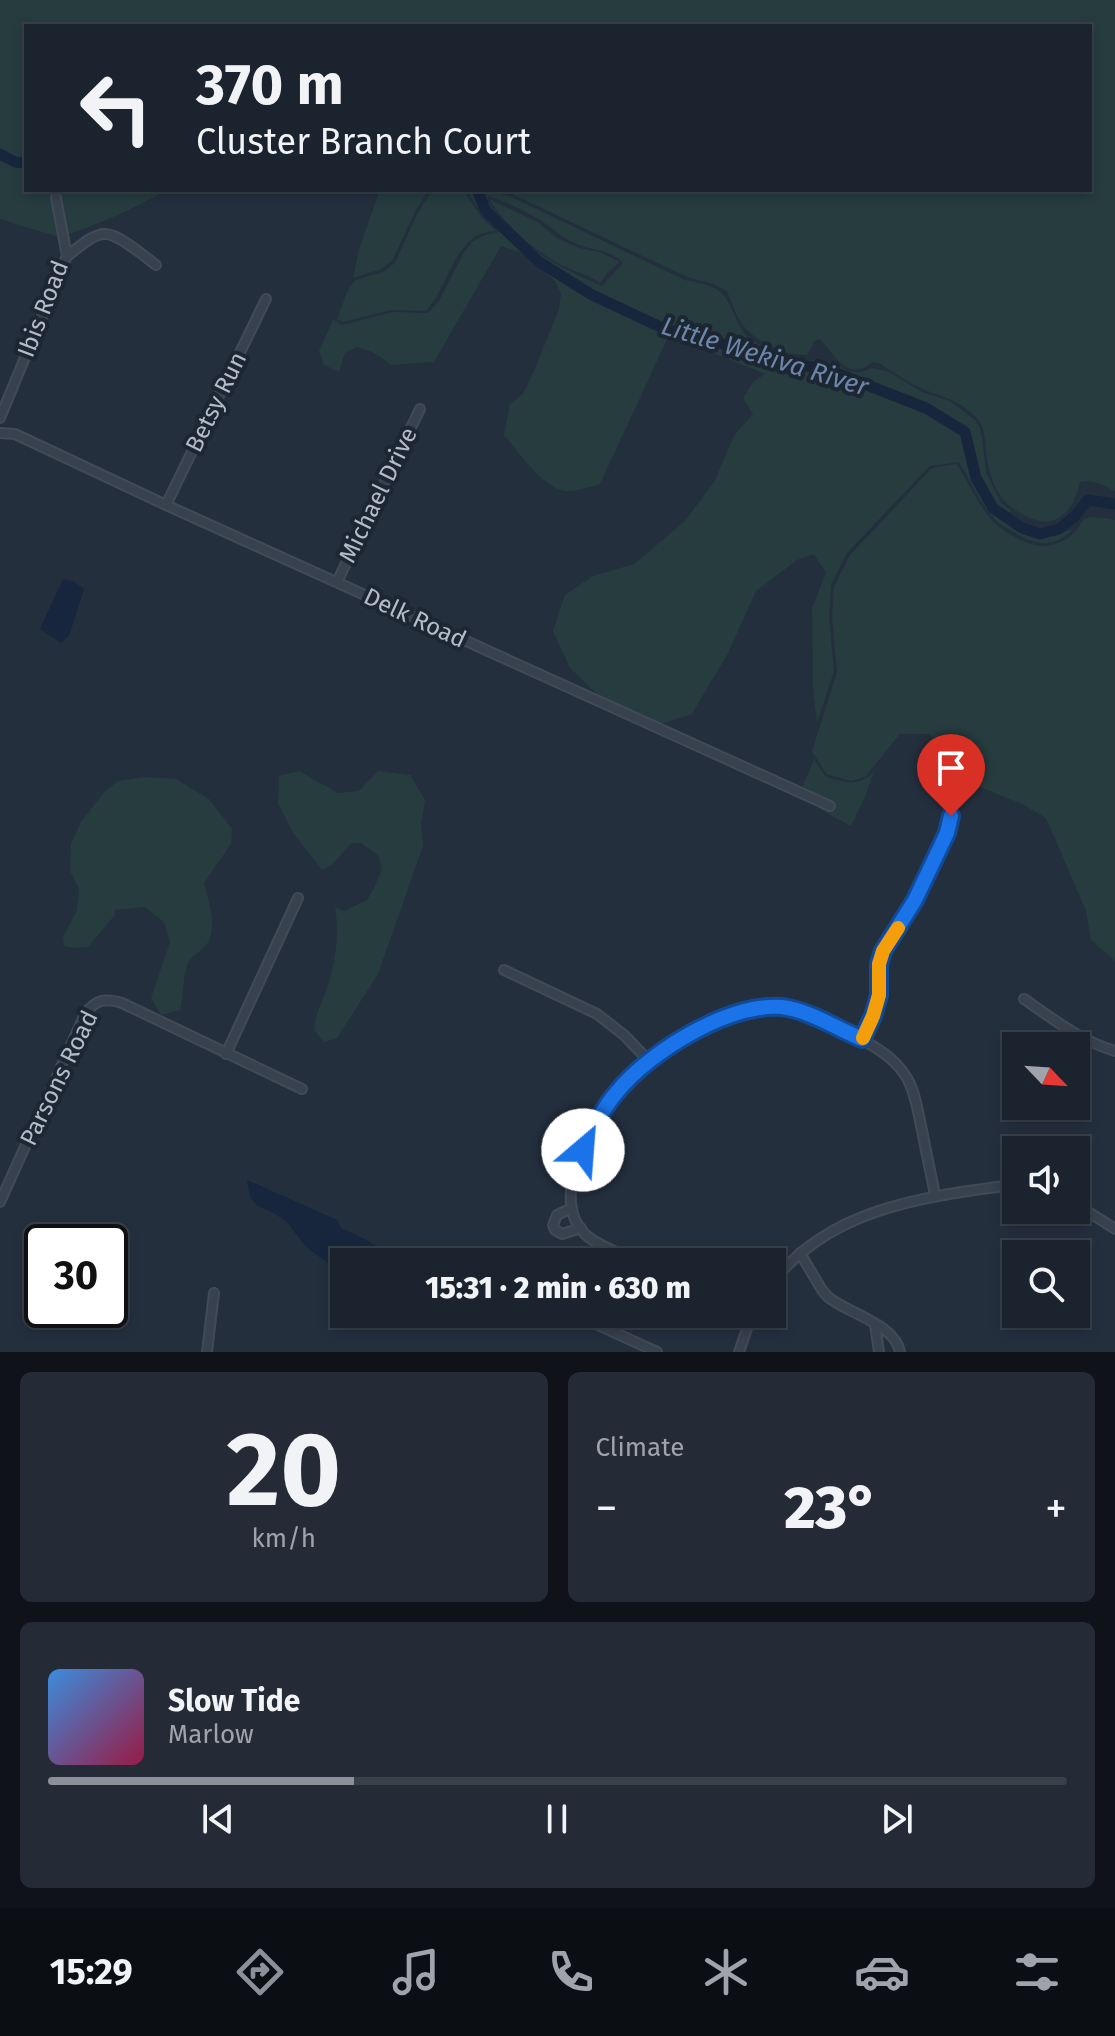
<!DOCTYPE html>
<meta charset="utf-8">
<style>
body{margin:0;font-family:"Fira Sans",sans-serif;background:#242b36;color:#f1f3f6;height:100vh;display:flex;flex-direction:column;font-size:30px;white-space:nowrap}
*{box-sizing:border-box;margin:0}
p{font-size:26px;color:#a0a4aa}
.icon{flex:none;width:44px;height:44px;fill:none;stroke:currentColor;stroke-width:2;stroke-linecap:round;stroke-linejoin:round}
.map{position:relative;height:1352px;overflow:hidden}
.drawer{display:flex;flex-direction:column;gap:20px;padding:20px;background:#0f1319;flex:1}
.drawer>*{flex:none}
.banner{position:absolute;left:24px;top:24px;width:1068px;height:168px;border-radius:0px;box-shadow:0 4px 12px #0003,0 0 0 2px #39404a;background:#1b232e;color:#f1f3f6;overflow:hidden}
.needle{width:52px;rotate:115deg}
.fabs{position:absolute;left:1002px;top:1032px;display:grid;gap:16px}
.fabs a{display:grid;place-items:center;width:88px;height:88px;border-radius:0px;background:#1b232e;box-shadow:0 4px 12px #0003,0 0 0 2px #39404a;font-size:40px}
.speed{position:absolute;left:24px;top:1224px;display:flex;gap:16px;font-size:40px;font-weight:700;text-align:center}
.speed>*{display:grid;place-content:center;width:104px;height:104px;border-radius:50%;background:#1b232e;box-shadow:0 4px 12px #0003,0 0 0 2px #39404a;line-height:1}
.speed .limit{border:4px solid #111;border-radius:12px;background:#fff;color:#111}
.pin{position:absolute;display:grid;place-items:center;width:68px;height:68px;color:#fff;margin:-82px -34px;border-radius:50% 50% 50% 0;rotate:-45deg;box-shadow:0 0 8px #0007}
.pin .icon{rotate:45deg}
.me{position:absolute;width:88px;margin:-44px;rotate:27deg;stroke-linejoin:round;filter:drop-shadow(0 0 6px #0008)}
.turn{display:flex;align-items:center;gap:28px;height:168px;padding:0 40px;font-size:36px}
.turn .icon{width:104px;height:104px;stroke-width:2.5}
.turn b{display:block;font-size:56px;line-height:68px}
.big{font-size:60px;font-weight:800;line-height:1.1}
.drawer .card{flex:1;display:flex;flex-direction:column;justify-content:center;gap:12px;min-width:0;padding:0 28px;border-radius:12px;background:#242b36}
.drawer .dial{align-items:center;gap:0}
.dial b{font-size:104px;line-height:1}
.song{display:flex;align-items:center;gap:24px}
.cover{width:96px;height:96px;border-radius:12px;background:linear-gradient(135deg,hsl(210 70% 55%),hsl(340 70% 35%))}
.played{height:8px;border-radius:4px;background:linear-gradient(90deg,#8c9099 30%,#39404a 30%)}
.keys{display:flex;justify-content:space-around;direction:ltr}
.heat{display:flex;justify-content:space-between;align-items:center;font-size:44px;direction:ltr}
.drawer .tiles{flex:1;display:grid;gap:20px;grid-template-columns:1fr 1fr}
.card:last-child{grid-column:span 2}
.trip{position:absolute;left:330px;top:1248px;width:456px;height:80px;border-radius:0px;background:#1b232e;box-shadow:0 4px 12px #0003,0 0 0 2px #39404a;font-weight:800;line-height:80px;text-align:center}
.dock{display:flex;height:128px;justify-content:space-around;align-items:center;background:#0b0e12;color:#a0a4aa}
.dock .icon{width:56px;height:56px}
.dock .current{color:#8c9099}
.dock b{font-size:36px;color:#f1f3f6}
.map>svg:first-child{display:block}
</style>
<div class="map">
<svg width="1115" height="1352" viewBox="0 0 1115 1352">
<rect width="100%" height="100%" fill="#242f3e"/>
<path fill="#263c3f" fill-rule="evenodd" d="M0 0H1115V491C1104 486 1092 478 1080 482 1076 497 1072 510 1058 518 1048 524 1041 522 1030 518 997 504 990 482 986 450 985 437 984 425 975 416 956 398 942 398 921 388 906 381 893 372 879 363L873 362C848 382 836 357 820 339L815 341 807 355C792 355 782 352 769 345 741 331 738 319 727 291L713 284 687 277 510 193 495 190H1090V26H26V163L15 162 0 154Z
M0 158 15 165 26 166V190H166C134 209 102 223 66 235L59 195H52L60 237H58L0 219Z
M380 190H428L415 212 392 261 381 269 353 278 359 249Z
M433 190H463L481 217 496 231C487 232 479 233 472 239 453 253 444 291 426 311L391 310 343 322 337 319 348 290 355 280 383 272 395 263 417 214Z
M466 190H489L509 196 685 280C695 282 707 284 716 289 733 299 733 322 747 336 768 355 810 361 837 363 847 374 859 375 871 368L887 371 922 392 950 401 975 420 979 426 982 437 986 473 1001 503 1012 511 1006 514 1008 524C1034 536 1044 535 1072 530 1053 549 1035 545 1014 532 1006 528 998 524 993 517 979 501 970 480 959 462L930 466 847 553 831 585 829 617 834 671 817 723 813 688 812 608 826 573 814 554 797 560 756 591 728 653 692 714 658 725 615 711 570 668 553 631 565 595 593 576 634 564 685 521 714 482 735 434 753 414 743 398 753 382 765 374 669 335 600 484C591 486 579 491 569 491 545 492 519 452 504 435L510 404 523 394 534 371 559 309 561 294 555 281 528 255 501 246 434 362 390 365C381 355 370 351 357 347L345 353 339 372 324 365 319 351 334 318 335 321 343 325 392 312 428 313 439 301 463 254 472 242 485 235 499 232 498 229 484 215ZM488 196C504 201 525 211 540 220 553 228 562 238 577 244 593 251 610 249 623 263L602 286C554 265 516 246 487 200Z
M489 199 539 223 557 238 579 248 600 252 620 262 608 272 600 283C586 273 568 270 554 261 528 245 506 225 489 199Z
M957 464C967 481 977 502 990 518 999 530 1030 548 1045 546 1050 546 1058 543 1063 541 1091 527 1068 510 1115 520V961L1091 940 1086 911 1046 818 1020 803 962 780 947 756 929 734H900L865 777 851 781 826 774 812 751 837 672 832 617 834 587 850 555 932 468Z
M814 759 826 777C844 782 860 788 874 771L865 797 851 826C833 816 811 808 802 788Z
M299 771 338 793 359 791 378 771 410 775 425 800 421 824 423 846 378 974 337 1038 324 1042 314 1030C316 1014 319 1008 325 994 335 966 340 936 335 907L344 911 367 900 375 886 382 869 378 855 361 843H351L333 864 322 870 294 834 278 803 279 776Z
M145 777 176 779 209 799 232 829 231 844 204 883C209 904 218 925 207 944 203 951 193 954 189 961 182 976 184 994 180 1010L161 1015 151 998 170 942 164 922 145 907 115 910V915L88 947 75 948 64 946 63 937 77 910 79 889 70 871 71 844 81 822 105 791 118 781Z"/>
<path fill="#17263c" d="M63 579 73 581 84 589 69 636 61 643 40 629Z
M247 1180 337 1220 341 1228C366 1239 374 1242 393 1262H344V1275L306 1247 286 1221 270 1211 257 1206 250 1197Z"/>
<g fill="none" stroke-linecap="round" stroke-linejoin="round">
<path stroke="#17263c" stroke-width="11" d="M0 154 15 162 26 163
M477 190 486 211 538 261 592 295 665 329 717 342 762 360 823 368 926 408 965 432 976 478 993 508 1022 528 1040 534 1059 529 1074 517 1088 500 1115 504"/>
<g stroke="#414a57" stroke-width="12">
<path id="minor" d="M67 256C77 249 93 233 106 234 120 235 144 256 156 265
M0 418 67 256 56 198
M0 433 15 434 166 505 830 806
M166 505 266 299
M337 582 420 409
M504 970 597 1014 624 1035 648 1060
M1024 999C1053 1019 1081 1041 1115 1051
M862 1039 873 1016 879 995V964L883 951 915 900 947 833 953 801
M226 1054 298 898
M0 1202 85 1014C96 999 105 998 122 1003L302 1089
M1076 1204 1115 1229
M572 1208 557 1215 553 1225 555 1230 562 1234 581 1228
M440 1252 462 1262
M800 1253 822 1290 828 1297C849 1314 895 1324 900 1352
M640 1262C624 1255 598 1246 586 1235 539 1191 612 1087 650 1058 683 1034 724 1012 765 1007 792 1004 816 1019 840 1029 865 1041 892 1053 907 1078 916 1094 918 1113 922 1130 926 1152 931 1174 935 1195
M772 1283C828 1210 920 1197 1005 1186L1016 1188
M574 1314 657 1352
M875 1324 879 1352
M207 1352 214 1293
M739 1352 752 1314"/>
</g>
<use href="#minor" stroke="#38414e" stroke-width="8"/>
</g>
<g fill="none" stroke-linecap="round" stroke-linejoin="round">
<g stroke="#114b97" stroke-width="20">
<path id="route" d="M583 1150C593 1130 602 1109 617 1092 649 1052 735 998 788 1008 813 1013 838 1029 862 1039L873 1016 879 995V964L883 951 915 900 947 833 951 816"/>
</g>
<use href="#route" stroke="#1a73e8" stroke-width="14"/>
<path stroke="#f59e0b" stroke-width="14" d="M863 1038 873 1016 879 995V964L883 951 898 928"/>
</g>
<g text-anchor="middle" stroke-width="8" stroke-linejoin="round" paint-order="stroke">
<g font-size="24" fill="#b4bcc9" stroke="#1d2633">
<text transform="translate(43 309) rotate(-69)" y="8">Ibis Road</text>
<text transform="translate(216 402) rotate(-64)" y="8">Betsy Run</text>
<text transform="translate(378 495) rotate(-64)" y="8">Michael Drive</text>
<text transform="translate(415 618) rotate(25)" y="8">Delk Road</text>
<text transform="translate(59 1078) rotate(-64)" y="8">Parsons Road</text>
</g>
<g font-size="26" font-style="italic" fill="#6d86a8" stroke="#1d2633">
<text transform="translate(765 356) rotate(17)" y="9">Little Wekiva River</text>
</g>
</g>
</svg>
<div class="fabs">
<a><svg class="needle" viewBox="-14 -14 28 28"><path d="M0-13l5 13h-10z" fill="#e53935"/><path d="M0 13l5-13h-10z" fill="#a0a4aa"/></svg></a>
<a><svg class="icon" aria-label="sound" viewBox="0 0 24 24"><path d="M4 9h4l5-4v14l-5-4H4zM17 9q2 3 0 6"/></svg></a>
<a><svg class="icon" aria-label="search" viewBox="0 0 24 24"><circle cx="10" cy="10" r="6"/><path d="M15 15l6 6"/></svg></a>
</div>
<div class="speed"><div class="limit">30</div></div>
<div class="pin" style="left:951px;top:816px;background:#d93025"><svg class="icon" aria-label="arrive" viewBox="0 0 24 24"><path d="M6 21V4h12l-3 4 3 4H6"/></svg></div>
<svg class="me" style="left:583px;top:1150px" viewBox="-20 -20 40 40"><circle r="19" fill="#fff"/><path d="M0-13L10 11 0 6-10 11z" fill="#1a73e8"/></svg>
<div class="trip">15:31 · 2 min · 630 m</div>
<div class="banner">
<div class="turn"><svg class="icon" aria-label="left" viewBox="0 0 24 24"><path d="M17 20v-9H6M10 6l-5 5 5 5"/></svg><div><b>370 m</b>Cluster Branch Court</div></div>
</div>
</div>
<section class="drawer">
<div class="tiles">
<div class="card dial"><b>20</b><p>km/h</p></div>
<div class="card"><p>Climate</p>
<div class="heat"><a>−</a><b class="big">23°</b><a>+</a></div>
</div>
<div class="card">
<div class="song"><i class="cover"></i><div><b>Slow Tide</b><p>Marlow</p></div></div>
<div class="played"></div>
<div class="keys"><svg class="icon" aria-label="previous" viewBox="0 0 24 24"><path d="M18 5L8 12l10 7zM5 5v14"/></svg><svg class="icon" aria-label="pause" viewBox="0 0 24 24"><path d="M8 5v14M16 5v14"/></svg><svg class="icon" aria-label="next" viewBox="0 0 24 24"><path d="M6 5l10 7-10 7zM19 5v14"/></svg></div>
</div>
</div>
</section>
<nav class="dock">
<b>15:29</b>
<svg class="icon current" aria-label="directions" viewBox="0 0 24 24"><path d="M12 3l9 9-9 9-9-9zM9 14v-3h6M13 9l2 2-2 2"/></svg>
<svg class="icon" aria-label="music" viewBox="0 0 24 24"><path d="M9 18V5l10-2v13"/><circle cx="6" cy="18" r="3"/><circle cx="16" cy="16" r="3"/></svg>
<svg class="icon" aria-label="phone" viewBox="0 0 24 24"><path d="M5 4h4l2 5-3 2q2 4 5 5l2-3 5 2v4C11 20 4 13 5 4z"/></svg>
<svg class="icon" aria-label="climate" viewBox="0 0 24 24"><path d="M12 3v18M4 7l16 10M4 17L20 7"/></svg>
<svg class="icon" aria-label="car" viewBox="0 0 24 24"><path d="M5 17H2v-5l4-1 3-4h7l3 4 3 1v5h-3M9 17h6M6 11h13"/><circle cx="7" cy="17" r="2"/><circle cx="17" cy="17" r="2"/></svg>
<svg class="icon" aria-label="filters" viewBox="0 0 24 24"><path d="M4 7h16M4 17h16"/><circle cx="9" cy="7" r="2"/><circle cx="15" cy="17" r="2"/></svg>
</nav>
